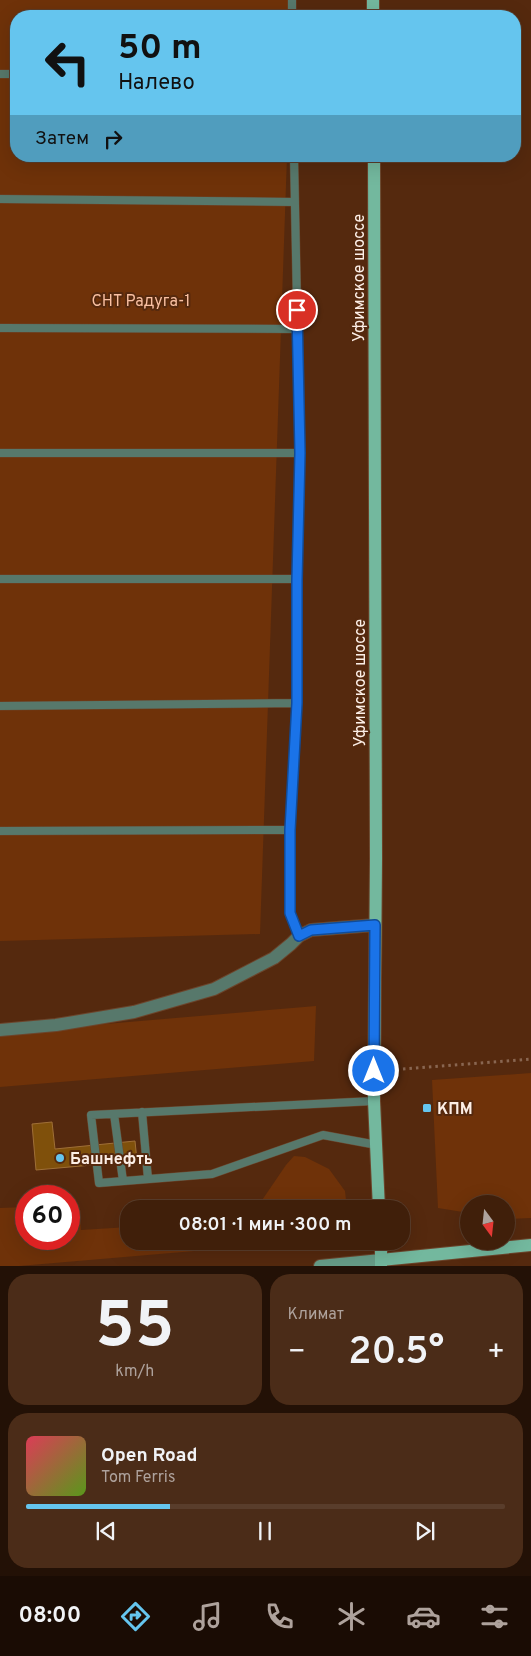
<!DOCTYPE html>
<html lang="ru">
<meta charset="utf-8">
<style>
body{margin:0;font-family:Overpass,sans-serif;background:#4b2c18;color:#f1f3f6;height:100vh;display:flex;flex-direction:column;font-size:19px;white-space:nowrap}
*{box-sizing:border-box;margin:0}
p{font-size:16px;color:#aea29c}
.icon{flex:none;width:28px;height:28px;fill:none;stroke:currentColor;stroke-width:2;stroke-linecap:round;stroke-linejoin:round}
.map{position:relative;height:1266px;overflow:hidden}
.drawer{display:flex;flex-direction:column;gap:8px;padding:8px;background:#231106;flex:1}
.drawer>*{flex:none}
.guide{position:absolute;left:10px;top:10px;width:511px;height:152px;border-radius:20px;box-shadow:0 5px 20px #0002,0 0 0 1px #593d2b;background:#65c5ee;color:#111;overflow:hidden}
.needle{width:32px;rotate:165deg}
.controls{position:absolute;left:460px;top:1195px;display:grid;gap:10px}
.controls a{display:grid;place-items:center;width:55px;height:55px;border-radius:50%;background:#401f0a;box-shadow:0 5px 20px #0002,0 0 0 1px #593d2b;font-size:25px}
.speed{position:absolute;left:15px;top:1185px;display:flex;gap:10px;font-size:25px;font-weight:700;text-align:center}
.speed>*{display:grid;place-content:center;width:65px;height:65px;border-radius:50%;background:#401f0a;box-shadow:0 5px 20px #0002,0 0 0 1px #593d2b;line-height:1}
.speed .limit{border:8px solid #d22;background:#fff;color:#111}
.pin{position:absolute;display:grid;place-items:center;width:42px;height:42px;color:#fff;margin:-21px;border:2px solid #fff;border-radius:50%;box-shadow:0 1px 5px #0007}
.me{position:absolute;width:55px;margin:-28px;rotate:0deg;stroke-linejoin:round;filter:drop-shadow(0 0 4px #0008)}
.turn{display:flex;align-items:center;gap:18px;height:105px;padding:0 25px;font-size:22px}
.turn .icon{width:65px;height:65px;stroke-width:2.5}
.turn b{display:block;font-size:35px;line-height:42px}
.then{display:flex;align-items:center;height:48px;padding:0 25px;background:#0003;gap:10px;font-size:19px}
.big{font-size:38px;font-weight:600;line-height:1.1}
.drawer .tile{flex:1;display:flex;flex-direction:column;justify-content:center;gap:8px;min-width:0;padding:0 18px;border-radius:20px;background:#4b2c18}
.drawer .dial{align-items:center;gap:0}
.dial b{font-size:65px;line-height:1}
.song{display:flex;align-items:center;gap:15px}
.cover{width:60px;height:60px;border-radius:8px;background:linear-gradient(135deg,hsl(350 70% 55%),hsl(90 70% 35%))}
.played{height:5px;border-radius:2px;background:linear-gradient(90deg,#65c5ee 30%,#593d2b 30%)}
.keys{display:flex;justify-content:space-around;direction:ltr}
.heat{display:flex;justify-content:space-between;align-items:center;font-size:28px;direction:ltr}
.drawer .tiles{flex:1;display:grid;gap:8px;grid-template-columns:1fr 1fr}
.tile:last-child{grid-column:span 2}
.trip{position:absolute;left:120px;top:1200px;width:290px;height:50px;border-radius:20px;background:#401f0a;box-shadow:0 5px 20px #0002,0 0 0 1px #593d2b;font-weight:600;line-height:50px;text-align:center}
.tabs{display:flex;height:80px;justify-content:space-around;align-items:center;background:#1a0c04;color:#aea29c}
.tabs .icon{width:35px;height:35px}
.tabs .active{color:#65c5ee}
.tabs b{font-size:22px;color:#f1f3f6}
.map>svg:first-child{display:block}
</style>
<div class="map">
<svg width="531" height="1266" viewBox="0 0 531 1266">
<rect width="100%" height="100%" fill="#55290e"/>
<path fill="#6f3209" d="M0 0H292V16H16V156H287L260 934 0 941Z
M316 1006 314 1061 0 1087V1033Z
M531 1073V1218L506 1219V1204H469V1213L438 1208 432 1080Z
M294 1156 305 1157 329 1169 345 1191 347 1209H256L286 1165Z
M69 1206H79L81 1230 129 1227V1241H313L19 1266H0V1208L26 1207V1239H69Z"/>
<path fill="#7f500b" stroke="#9f6f37" d="M52 1122 55 1149 135 1141 137 1161 36 1170 32 1124Z"/>
<g fill="none" stroke-linecap="round" stroke-linejoin="round">
<g stroke="#6c452c" stroke-width="9">
<path id="service" d="M292 0V16
M0 74H16
M294 156 300 453 297 579V703L290 830V913L299 936
M0 199 294 202
M0 328 297 329
M0 453H300
M0 579H297
M0 706 297 703
M0 831 290 830
M374 1101 91 1115 99 1183 212 1174 323 1135 377 1145
M142 1112 148 1179
M114 1114 123 1181"/>
</g>
<g stroke="#6c452c" stroke-width="14">
<path id="minor" d="M0 1030 56 1025 134 1012 214 989 274 958 291 944 299 936 311 930 375 925"/>
</g>
<g stroke="#6c452c" stroke-width="14">
<path id="secondary" d="M320 1266 381 1260"/>
</g>
<g stroke="#6c452c" stroke-width="14">
<path id="primary" d="M373 0V16
M374 156 376 858 374 1101 379 1209
M381 1241V1266
M381 1260 531 1245"/>
</g>
<path stroke="#896651" stroke-width="3" stroke-dasharray="2.5 4" stroke-linecap="butt" d="M390 1070 531 1059"/>
<use href="#service" stroke="#57786b" stroke-width="8"/>
<use href="#minor" stroke="#57786b" stroke-width="12"/>
<use href="#secondary" stroke="#679d88" stroke-width="12"/>
<use href="#primary" stroke="#73b89e" stroke-width="12"/>
</g>
<g fill="none" stroke-linecap="round" stroke-linejoin="round">
<g stroke="#114b97" stroke-width="12">
<path id="route" d="M297 310 300 453 297 580V703L290 830V913L299 936 311 930 375 925 374 1071"/>
</g>
<use href="#route" stroke="#1a73e8" stroke-width="9"/>
</g>
<g fill="#65c5ee" stroke="#55290e" stroke-width="2">
<rect x="422" y="1103" width="10" height="10" rx="2.5"/>
<circle cx="60" cy="1158" r="5"/>
</g>
<g text-anchor="middle" stroke-width="4" stroke-linejoin="round" paint-order="stroke">
<g font-size="16" fill="#fceee6" stroke="#55290e">
<text transform="translate(358 278) rotate(-90)" y="6">Уфимское шоссе</text>
<text transform="translate(359 683) rotate(-90)" y="6">Уфимское шоссе</text>
</g>
<g font-size="16" fill="#fac0a2" stroke="#55290e">
<text x="141" y="306">СНТ Радуга-1</text>
</g>
<g font-size="16" font-weight="bold" fill="#fceee6" stroke="#55290e" text-anchor="start">
<text x="437" y="1114">КПМ</text>
<text x="70" y="1164">Башнефть</text>
</g>
</g>
</svg>
<div class="controls">
<a><svg class="needle" viewBox="-14 -14 28 28"><path d="M0-13l5 13h-10z" fill="#e53935"/><path d="M0 13l5-13h-10z" fill="#aea29c"/></svg></a>
</div>
<div class="speed"><div class="limit">60</div></div>
<div class="pin" style="left:297px;top:310px;background:#d93025"><svg class="icon" aria-label="arrive" viewBox="0 0 24 24"><path d="M6 21V4h12l-3 4 3 4H6"/></svg></div>
<svg class="me" style="left:374px;top:1071px" viewBox="-20 -20 40 40"><circle r="17" fill="#1a73e8" stroke="#fff" stroke-width="3"/><path d="M0-11L8 9 0 5-8 9z" fill="#fff"/></svg>
<div class="trip">08:01 · 1 мин · 300 m</div>
<div class="guide">
<div class="turn"><svg class="icon" aria-label="left" viewBox="0 0 24 24"><path d="M17 20v-9H6M10 6l-5 5 5 5"/></svg><div><b>50 m</b>Налево</div></div>
<div class="then">Затем<svg class="icon" aria-label="right" viewBox="0 0 24 24"><path d="M7 20v-9h11M14 6l5 5-5 5"/></svg></div>
</div>
</div>
<section class="drawer">
<div class="tiles">
<div class="tile dial"><b>55</b><p>km/h</p></div>
<div class="tile"><p>Климат</p>
<div class="heat"><a>−</a><b class="big">20.5°</b><a>+</a></div>
</div>
<div class="tile">
<div class="song"><i class="cover"></i><div><b>Open Road</b><p>Tom Ferris</p></div></div>
<div class="played"></div>
<div class="keys"><svg class="icon" aria-label="previous" viewBox="0 0 24 24"><path d="M18 5L8 12l10 7zM5 5v14"/></svg><svg class="icon" aria-label="pause" viewBox="0 0 24 24"><path d="M8 5v14M16 5v14"/></svg><svg class="icon" aria-label="next" viewBox="0 0 24 24"><path d="M6 5l10 7-10 7zM19 5v14"/></svg></div>
</div>
</div>
</section>
<nav class="tabs">
<b>08:00</b>
<svg class="icon active" aria-label="directions" viewBox="0 0 24 24"><path d="M12 3l9 9-9 9-9-9zM9 14v-3h6M13 9l2 2-2 2"/></svg>
<svg class="icon" aria-label="music" viewBox="0 0 24 24"><path d="M9 18V5l10-2v13"/><circle cx="6" cy="18" r="3"/><circle cx="16" cy="16" r="3"/></svg>
<svg class="icon" aria-label="phone" viewBox="0 0 24 24"><path d="M5 4h4l2 5-3 2q2 4 5 5l2-3 5 2v4C11 20 4 13 5 4z"/></svg>
<svg class="icon" aria-label="climate" viewBox="0 0 24 24"><path d="M12 3v18M4 7l16 10M4 17L20 7"/></svg>
<svg class="icon" aria-label="car" viewBox="0 0 24 24"><path d="M5 17H2v-5l4-1 3-4h7l3 4 3 1v5h-3M9 17h6M6 11h13"/><circle cx="7" cy="17" r="2"/><circle cx="17" cy="17" r="2"/></svg>
<svg class="icon" aria-label="filters" viewBox="0 0 24 24"><path d="M4 7h16M4 17h16"/><circle cx="9" cy="7" r="2"/><circle cx="15" cy="17" r="2"/></svg>
</nav>
